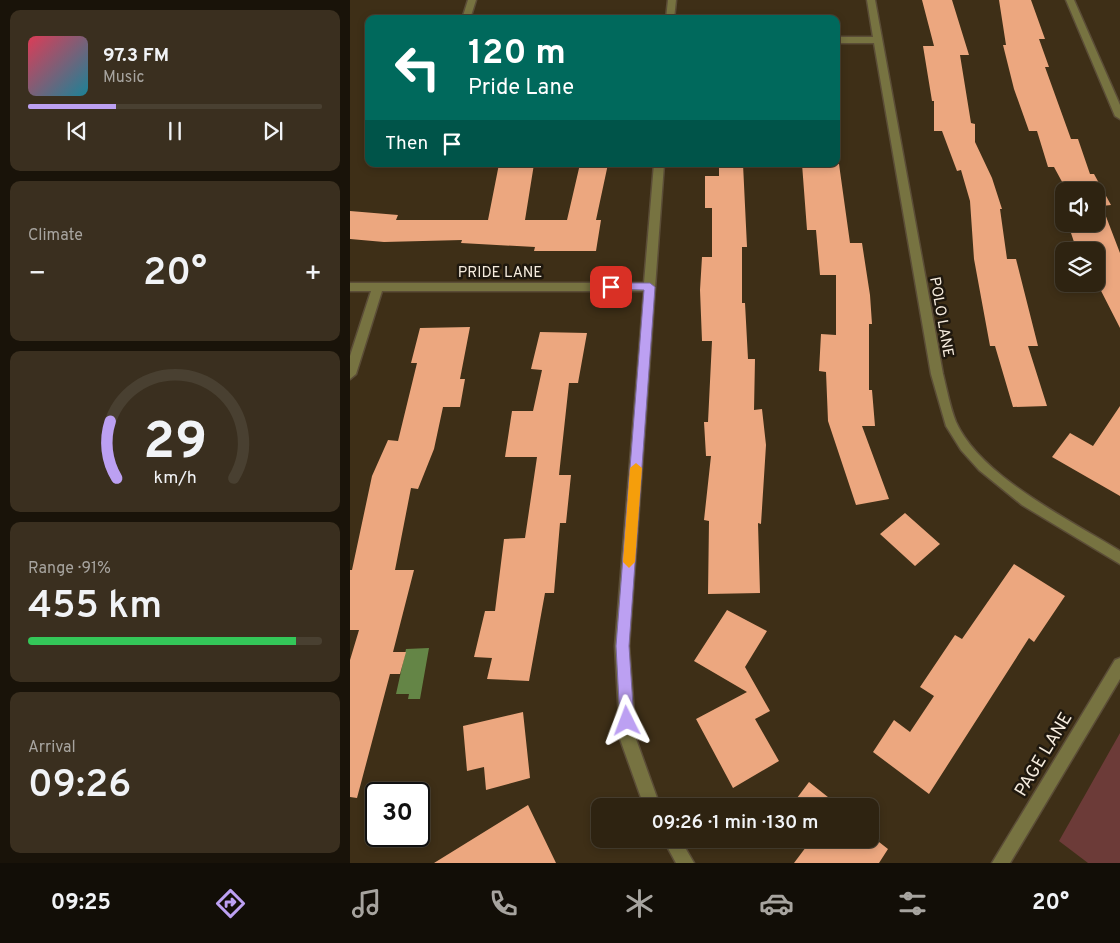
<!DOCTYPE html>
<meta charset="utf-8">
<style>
body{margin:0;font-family:Overpass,sans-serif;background:#3a2f1f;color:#f1f3f6;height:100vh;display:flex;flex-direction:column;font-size:19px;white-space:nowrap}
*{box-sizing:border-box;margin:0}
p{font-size:16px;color:#a7a49f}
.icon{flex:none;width:28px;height:28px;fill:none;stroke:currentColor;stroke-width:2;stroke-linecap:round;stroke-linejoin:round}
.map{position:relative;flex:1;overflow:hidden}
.drawer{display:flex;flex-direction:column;gap:10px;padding:10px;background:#191309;width:350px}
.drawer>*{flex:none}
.guide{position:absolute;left:15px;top:15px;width:475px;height:152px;border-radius:10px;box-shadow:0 2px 8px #0003,0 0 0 1px #494031;background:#00695c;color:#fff;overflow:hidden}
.controls{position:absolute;left:705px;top:182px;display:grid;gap:10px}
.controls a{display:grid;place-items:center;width:50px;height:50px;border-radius:10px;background:#2e2311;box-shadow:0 2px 8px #0003,0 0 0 1px #494031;font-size:25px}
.speed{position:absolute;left:15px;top:782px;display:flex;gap:10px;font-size:25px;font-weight:700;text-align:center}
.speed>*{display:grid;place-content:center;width:65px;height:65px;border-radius:50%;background:#2e2311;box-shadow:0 2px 8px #0003,0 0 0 1px #494031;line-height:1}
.speed .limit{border:2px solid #111;border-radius:8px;background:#fff;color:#111}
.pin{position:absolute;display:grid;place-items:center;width:42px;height:42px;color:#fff;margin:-21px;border-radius:10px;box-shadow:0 2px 8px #0006}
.me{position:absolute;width:55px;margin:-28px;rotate:357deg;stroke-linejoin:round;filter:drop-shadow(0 0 4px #0008)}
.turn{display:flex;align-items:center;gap:18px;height:105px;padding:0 20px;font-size:22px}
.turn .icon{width:65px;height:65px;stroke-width:2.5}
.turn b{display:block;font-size:35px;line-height:42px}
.then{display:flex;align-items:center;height:48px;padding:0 20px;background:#0003;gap:10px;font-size:19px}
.big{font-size:38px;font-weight:600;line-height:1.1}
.drawer .tile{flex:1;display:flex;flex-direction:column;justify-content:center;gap:8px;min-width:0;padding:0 18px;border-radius:10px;background:#3a2f1f}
.drawer .dial{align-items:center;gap:0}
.dial svg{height:130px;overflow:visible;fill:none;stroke:#494031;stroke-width:7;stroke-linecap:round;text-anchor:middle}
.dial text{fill:#f1f3f6;stroke:none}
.song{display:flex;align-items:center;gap:15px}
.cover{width:60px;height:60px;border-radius:8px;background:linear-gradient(135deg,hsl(350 70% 55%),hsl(190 70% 35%))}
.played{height:5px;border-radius:2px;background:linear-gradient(90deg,#bca0f2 30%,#494031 30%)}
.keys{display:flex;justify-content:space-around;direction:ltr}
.heat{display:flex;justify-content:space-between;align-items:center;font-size:28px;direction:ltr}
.charge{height:8px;border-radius:4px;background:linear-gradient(90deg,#34c759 91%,#494031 0)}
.trip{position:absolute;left:241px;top:798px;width:288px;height:50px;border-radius:10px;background:#2e2311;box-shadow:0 2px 8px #0003,0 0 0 1px #494031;font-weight:600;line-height:50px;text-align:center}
.menu{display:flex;height:80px;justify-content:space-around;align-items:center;background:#120e07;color:#a7a49f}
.menu .icon{width:35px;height:35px}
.menu .current{color:#bca0f2}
.menu b{font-size:22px;color:#f1f3f6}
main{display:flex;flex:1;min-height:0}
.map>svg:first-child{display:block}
</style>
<main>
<section class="drawer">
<div class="tile">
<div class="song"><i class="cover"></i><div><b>97.3 FM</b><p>Music</p></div></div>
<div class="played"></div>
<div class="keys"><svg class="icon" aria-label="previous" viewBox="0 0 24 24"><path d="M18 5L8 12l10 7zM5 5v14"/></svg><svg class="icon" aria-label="pause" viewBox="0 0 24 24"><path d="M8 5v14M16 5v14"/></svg><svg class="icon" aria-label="next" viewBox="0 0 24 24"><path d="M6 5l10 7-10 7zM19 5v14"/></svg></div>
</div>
<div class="tile"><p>Climate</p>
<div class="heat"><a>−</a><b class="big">20°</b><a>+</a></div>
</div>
<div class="tile dial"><svg viewBox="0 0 100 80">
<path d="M14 69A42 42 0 1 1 86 69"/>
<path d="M14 69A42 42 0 0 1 10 34" stroke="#bca0f2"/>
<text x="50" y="56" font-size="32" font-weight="700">29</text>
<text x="50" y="72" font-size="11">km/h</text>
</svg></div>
<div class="tile"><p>Range · 91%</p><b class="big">455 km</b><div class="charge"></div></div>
<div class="tile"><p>Arrival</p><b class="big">09:26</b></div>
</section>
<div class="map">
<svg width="770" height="863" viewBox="0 0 770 863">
<rect width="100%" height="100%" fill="#3e2f17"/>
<path fill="#6c3b38" d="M770 733V863H738L709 841Z"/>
<path fill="#648546" d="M79 648 70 699H58L59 694H46L56 649Z"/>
<path fill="#eca77f" d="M572 0H602L619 55H610L621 123 625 124V142L642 178 652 209H650L657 259H666L688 346H678L697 406 663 407 645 346H640L624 259 620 201 611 170 607 171 592 131H584V101H582L573 46H584Z
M649 0H681L695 39H689L699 67H695L721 139H728L740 174H744L761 205 752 206 770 253V328L746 281V251H727L718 224H746V191H717L704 167H698L687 131H679L664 89 653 45H656Z
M149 164H184L175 220H217L230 164H258L246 220H251L246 251H184L185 247 111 243 112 240 34 242 0 239V211L48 215 46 220H138Z
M369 164H393L397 247H392V303H395L398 359H405L404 410 412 409 416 445 411 524 408 523 410 593 358 594 359 521 354 520 361 456H356L354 422H358L362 341H352L350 290 352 257H362V208H355V176H369Z
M452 164H489L500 243H512L520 295 522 324H519V390H522L525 426H512L539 499 506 505 478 421 476 372 469 371 471 334 486 335V275H470L466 230H457Z
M120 327 110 379H115L110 407H93L84 449 68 489 61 488 45 570H64L43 652H56L50 674H40L7 798 0 797V660L9 630H0V570H2L22 476 38 440 48 441 67 363H61L70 328Z
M190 332 237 333 228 383H219L209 475H221L216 523H210L204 593H195L179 681 137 679 142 658 124 657 135 611H145L154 539 175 538 187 457H155L162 411H183L192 370 181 369Z
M770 406V496L702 457 720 433 743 446Z
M555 513 590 544 565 566 530 534Z
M664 564 715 596 684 642 679 638 579 794 523 752 544 720 560 732 584 696 570 687 605 635 612 639Z
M377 610 417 631 395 667 420 711 405 719 429 761 383 788 346 719 397 692 344 661Z
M173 712 180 778 136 790 134 767 117 771 113 726Z
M459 782 488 805 486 806H441Z
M178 805 206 863H84Z
M520 835 538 849 529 863H444L459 843 454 839H520Z"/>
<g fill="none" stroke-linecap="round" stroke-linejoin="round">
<g stroke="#5b4d37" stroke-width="3">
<path id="minor" d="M118 0H126L120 19H112Z
M318 0H326L324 19H316Z
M517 0H525L593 374C597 390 600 407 606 422 631 477 720 520 770 551V564L672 505 629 470 611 450 596 426 581 374 524 43H486V37H523Z
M716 0H724L770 105V119L765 116Z
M304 164H314L279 646 286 739 310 806H294L270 739 265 646 294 291H32L6 374 0 379V356L21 291H0V283H294Z
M770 658V679L660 863H642L765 660Z
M313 839H330L344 863H326Z"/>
</g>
<use href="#minor" fill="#777341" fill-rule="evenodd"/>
</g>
<path fill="#bca0f2" stroke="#7a689d" d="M261 283H300L305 287 279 646 284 721 282 726 277 728 272 726 270 721 266 646 294 290 257 289 256 287Z"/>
<path fill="#f59e0b" d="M286 463 292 468 285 562 279 568 273 562 280 468Z"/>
<g text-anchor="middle" stroke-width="5" stroke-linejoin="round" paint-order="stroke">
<g font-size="15" fill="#f6ecde" stroke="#1f180e">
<text x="150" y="277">PRIDE LANE</text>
<text transform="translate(592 317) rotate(80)" y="5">POLO LANE</text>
</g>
<g font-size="18" fill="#f6ecde" stroke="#1f180e">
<text transform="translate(693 754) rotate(-59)" y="6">PAGE LANE</text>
</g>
</g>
</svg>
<div class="controls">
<a><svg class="icon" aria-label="sound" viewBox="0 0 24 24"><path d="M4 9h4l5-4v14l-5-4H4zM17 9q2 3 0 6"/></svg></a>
<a><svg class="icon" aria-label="layers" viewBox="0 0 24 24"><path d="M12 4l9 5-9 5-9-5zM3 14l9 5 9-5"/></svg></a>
</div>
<div class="speed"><div class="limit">30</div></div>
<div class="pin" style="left:261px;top:287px;background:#d93025"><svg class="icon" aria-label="arrive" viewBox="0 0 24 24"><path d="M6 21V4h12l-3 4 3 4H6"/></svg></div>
<svg class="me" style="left:277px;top:721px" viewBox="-20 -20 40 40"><path d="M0-17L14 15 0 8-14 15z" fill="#bca0f2" stroke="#fff" stroke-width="4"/></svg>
<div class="trip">09:26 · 1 min · 130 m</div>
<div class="guide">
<div class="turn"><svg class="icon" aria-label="left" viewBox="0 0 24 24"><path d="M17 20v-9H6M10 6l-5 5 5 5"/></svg><div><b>120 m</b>Pride Lane</div></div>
<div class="then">Then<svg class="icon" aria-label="arrive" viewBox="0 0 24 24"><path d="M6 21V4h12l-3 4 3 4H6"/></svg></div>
</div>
</div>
</main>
<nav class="menu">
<b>09:25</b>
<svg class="icon current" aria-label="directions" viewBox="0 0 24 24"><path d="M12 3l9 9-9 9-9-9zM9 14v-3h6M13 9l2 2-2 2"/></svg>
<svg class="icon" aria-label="music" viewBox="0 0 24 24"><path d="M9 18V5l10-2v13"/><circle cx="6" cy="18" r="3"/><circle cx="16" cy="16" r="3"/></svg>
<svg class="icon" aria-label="phone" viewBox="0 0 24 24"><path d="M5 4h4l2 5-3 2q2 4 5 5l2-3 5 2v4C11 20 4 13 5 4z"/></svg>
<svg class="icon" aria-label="climate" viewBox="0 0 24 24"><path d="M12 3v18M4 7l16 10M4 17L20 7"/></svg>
<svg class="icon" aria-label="car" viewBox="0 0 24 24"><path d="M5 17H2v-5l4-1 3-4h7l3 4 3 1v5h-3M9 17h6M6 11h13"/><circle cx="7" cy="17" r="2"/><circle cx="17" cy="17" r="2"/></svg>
<svg class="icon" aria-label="filters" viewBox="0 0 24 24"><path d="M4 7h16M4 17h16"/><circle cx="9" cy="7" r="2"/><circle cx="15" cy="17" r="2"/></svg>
<b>20°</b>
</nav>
